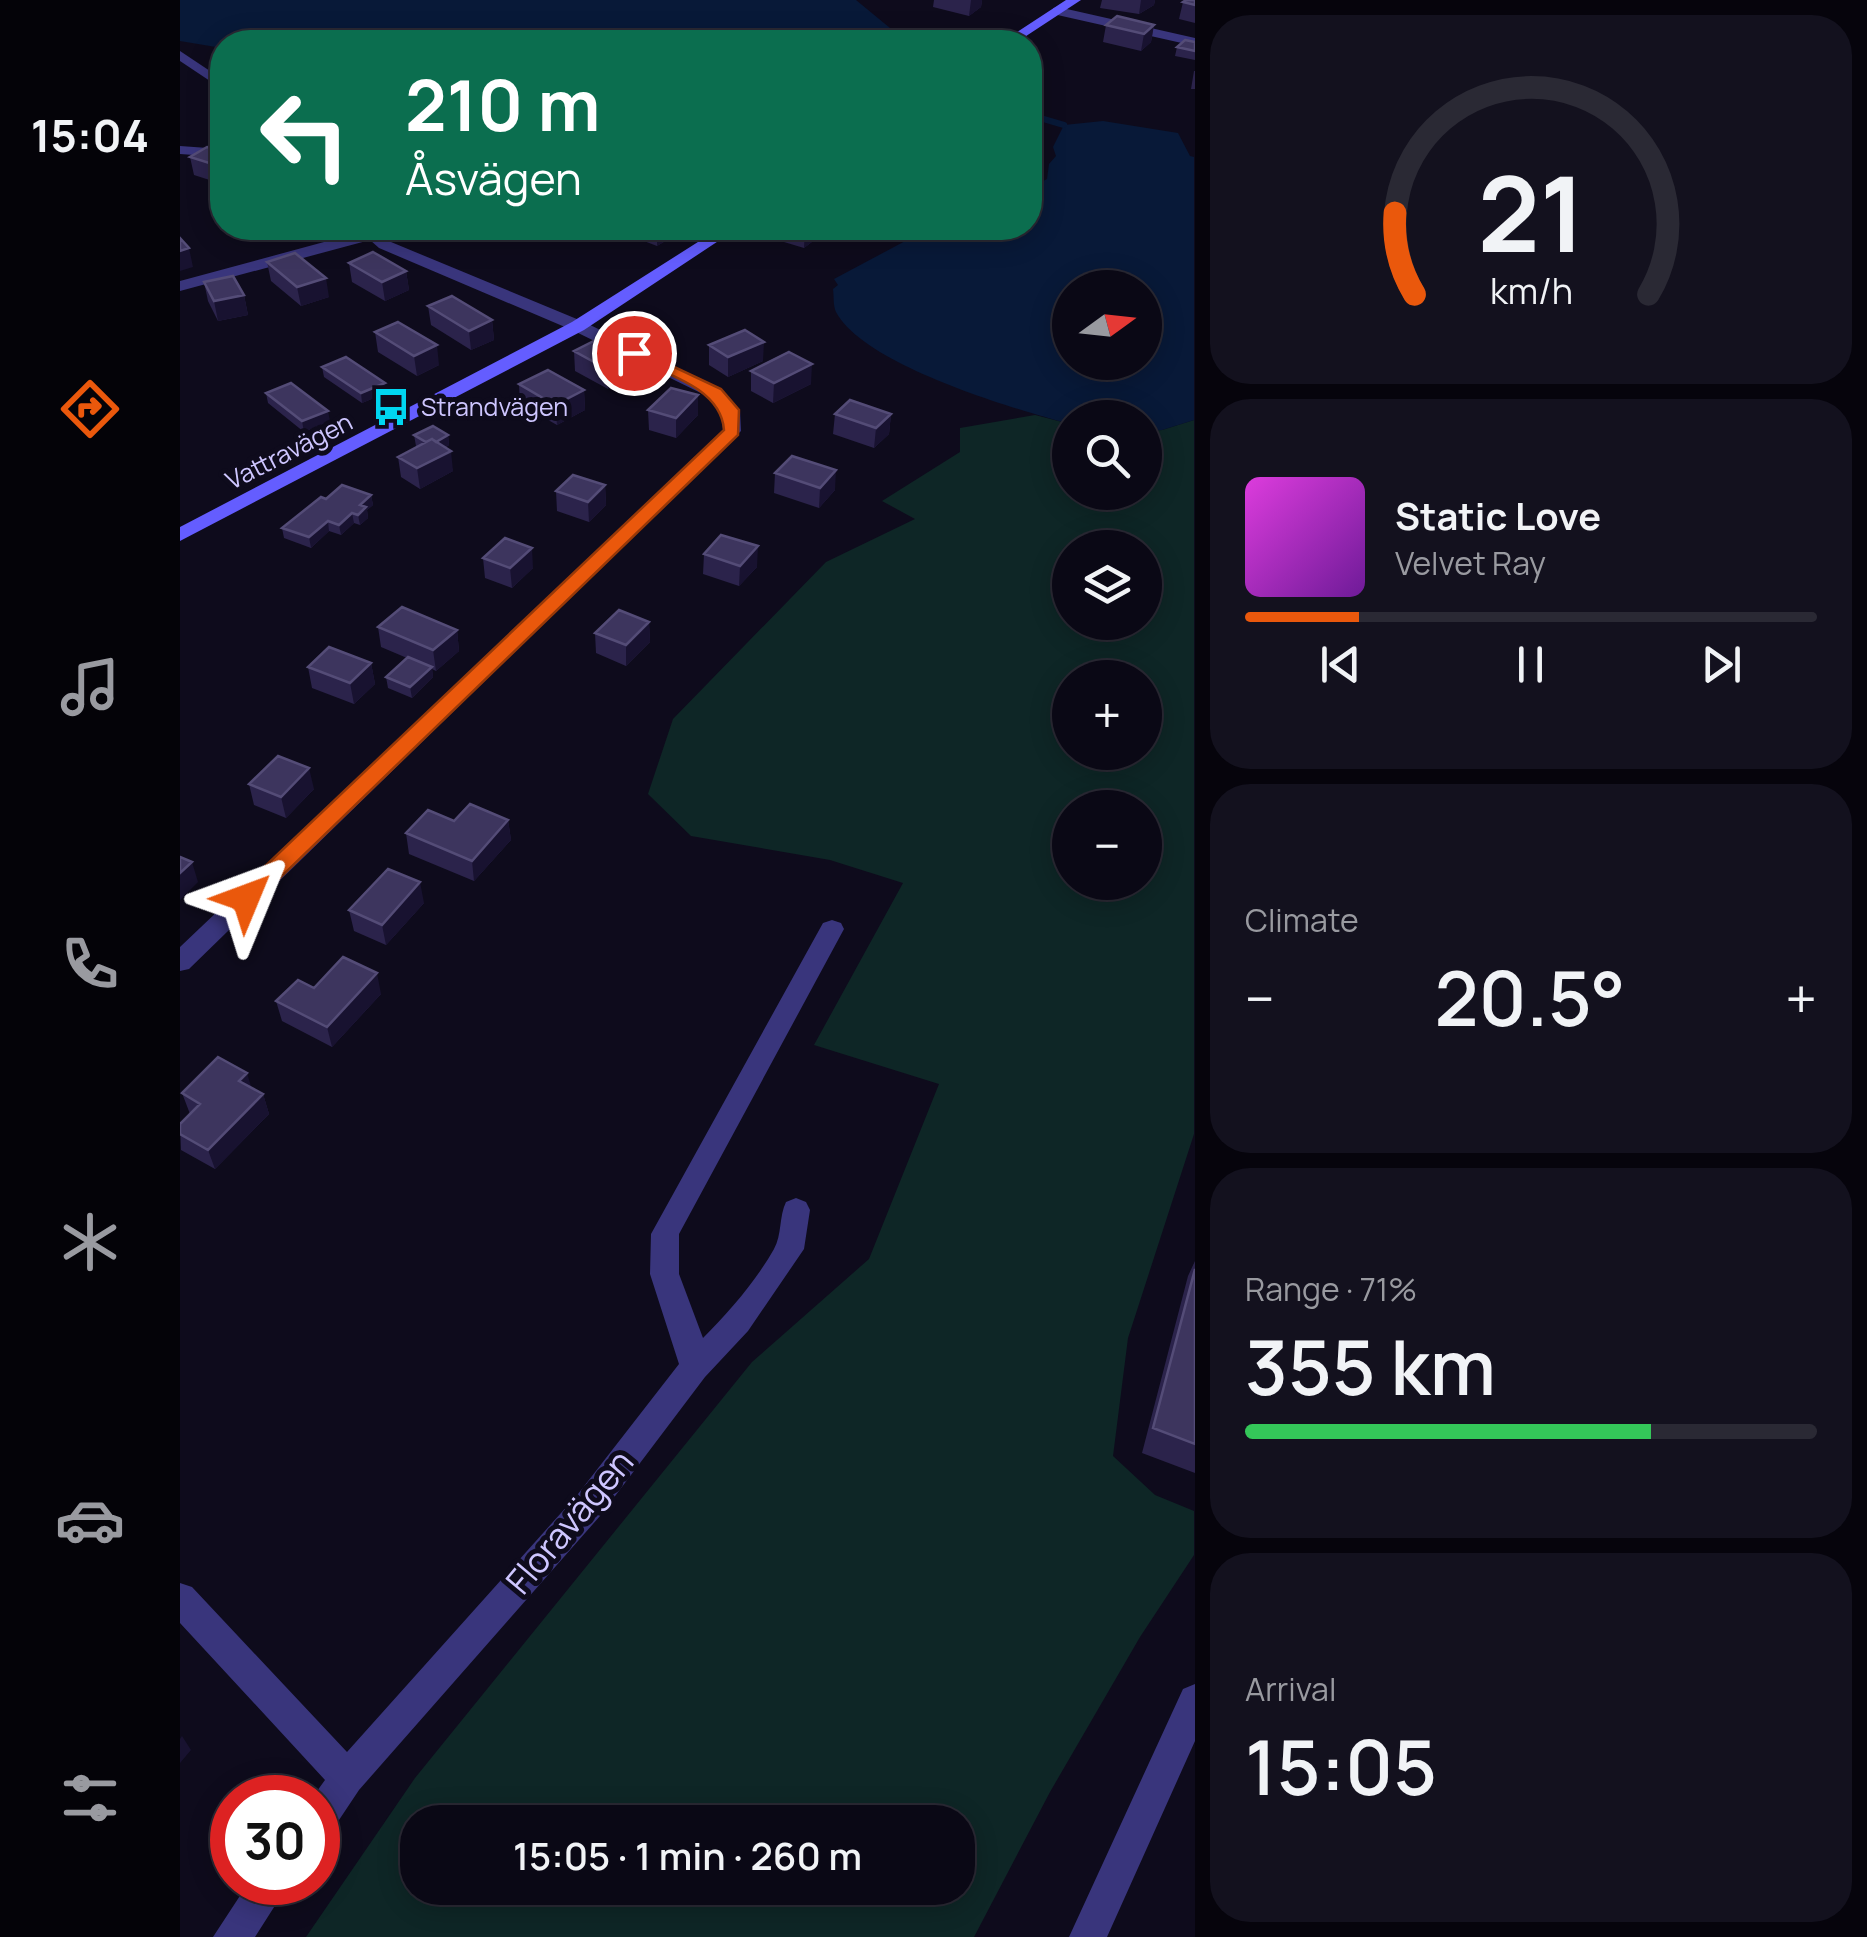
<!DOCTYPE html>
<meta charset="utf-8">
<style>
body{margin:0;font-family:Manrope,sans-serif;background:#13111e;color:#f1f3f6;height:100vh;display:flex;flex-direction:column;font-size:38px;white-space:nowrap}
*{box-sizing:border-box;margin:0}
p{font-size:32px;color:#999aa0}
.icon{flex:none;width:55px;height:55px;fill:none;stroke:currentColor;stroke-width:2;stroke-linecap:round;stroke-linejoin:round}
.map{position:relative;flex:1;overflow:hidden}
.sheet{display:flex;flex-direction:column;gap:15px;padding:15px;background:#06040c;width:672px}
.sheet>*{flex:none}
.banner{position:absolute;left:30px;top:30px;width:832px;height:210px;border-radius:40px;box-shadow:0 5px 25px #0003,0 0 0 2px #2a2934;background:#0b6e4f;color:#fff;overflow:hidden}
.needle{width:65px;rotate:75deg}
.controls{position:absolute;left:872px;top:270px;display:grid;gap:20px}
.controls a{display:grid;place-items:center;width:110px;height:110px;border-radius:50%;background:#0a0815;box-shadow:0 5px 25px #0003,0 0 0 2px #2a2934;font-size:50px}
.speed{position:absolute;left:30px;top:1775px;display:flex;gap:20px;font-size:50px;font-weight:700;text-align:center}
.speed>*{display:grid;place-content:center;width:130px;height:130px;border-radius:50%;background:#0a0815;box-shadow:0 5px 25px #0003,0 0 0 2px #2a2934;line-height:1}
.speed .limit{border:15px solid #d22;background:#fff;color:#111}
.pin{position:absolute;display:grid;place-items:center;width:85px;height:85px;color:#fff;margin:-42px;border:5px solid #fff;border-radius:50%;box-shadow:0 2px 10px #0007}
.me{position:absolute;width:110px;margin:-55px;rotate:46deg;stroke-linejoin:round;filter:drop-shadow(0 0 8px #0008)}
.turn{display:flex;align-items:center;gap:35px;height:210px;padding:0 30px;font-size:45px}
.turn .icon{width:130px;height:130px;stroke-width:2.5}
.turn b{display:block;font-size:70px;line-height:85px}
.big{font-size:75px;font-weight:600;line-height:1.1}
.sheet .widget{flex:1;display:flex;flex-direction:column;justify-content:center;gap:15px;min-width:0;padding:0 35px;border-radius:40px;background:#13111e}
.sheet .dial{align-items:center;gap:0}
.dial svg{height:260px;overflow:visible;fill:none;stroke:#2a2934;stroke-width:7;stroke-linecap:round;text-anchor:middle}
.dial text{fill:#f1f3f6;stroke:none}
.song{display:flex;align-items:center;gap:30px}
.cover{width:120px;height:120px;border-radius:15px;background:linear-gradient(135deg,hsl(300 70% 55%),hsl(280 70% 35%))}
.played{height:10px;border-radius:5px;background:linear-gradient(90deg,#ea580c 20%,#2a2934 20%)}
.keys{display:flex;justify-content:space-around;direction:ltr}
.heat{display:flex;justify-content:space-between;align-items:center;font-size:55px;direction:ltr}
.charge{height:15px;border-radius:8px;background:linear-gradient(90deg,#34c759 71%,#2a2934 0)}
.trip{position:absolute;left:220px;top:1805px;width:575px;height:100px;border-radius:40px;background:#0a0815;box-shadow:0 5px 25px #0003,0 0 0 2px #2a2934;font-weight:600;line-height:100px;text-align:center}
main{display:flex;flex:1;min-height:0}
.tab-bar{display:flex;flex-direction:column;width:180px;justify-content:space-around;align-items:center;background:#040308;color:#999aa0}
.tab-bar .icon{width:70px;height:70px}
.tab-bar .selected{color:#ea580c}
.tab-bar b{font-size:45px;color:#f1f3f6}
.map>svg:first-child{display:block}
</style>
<main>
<nav class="tab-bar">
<b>15:04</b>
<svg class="icon selected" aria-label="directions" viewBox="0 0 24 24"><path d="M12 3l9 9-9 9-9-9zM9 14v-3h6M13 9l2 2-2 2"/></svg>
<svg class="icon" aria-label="music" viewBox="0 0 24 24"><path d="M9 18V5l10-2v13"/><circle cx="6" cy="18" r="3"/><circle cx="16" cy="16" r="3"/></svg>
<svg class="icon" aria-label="phone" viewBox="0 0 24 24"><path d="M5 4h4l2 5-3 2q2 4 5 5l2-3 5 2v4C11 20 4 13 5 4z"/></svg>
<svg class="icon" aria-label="climate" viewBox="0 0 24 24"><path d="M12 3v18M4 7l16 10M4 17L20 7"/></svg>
<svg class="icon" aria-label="car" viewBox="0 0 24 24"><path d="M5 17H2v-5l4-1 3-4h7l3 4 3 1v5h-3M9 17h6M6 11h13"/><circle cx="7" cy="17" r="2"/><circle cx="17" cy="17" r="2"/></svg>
<svg class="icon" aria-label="filters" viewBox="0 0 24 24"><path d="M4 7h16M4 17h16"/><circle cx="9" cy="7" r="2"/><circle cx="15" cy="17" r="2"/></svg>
</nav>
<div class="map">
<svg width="1015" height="1937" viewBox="0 0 1015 1937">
<rect width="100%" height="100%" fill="#0e0b1c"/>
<path fill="#0e2626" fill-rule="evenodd" d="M855 415 890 424V492H965V431L982 430 1014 420V1134L948 1338 933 1456 975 1495 1014 1511V1555L960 1637 870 1792 794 1937H126L235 1778 572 1362 689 1259 759 1084 634 1045 723 883 650 860 511 836 468 794 493 719 646 562 735 519 702 501 780 452V428ZM890 548H965V622H890ZM890 678H965V752H890ZM890 808H965V882H890ZM238 1822H778V1888H238Z"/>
<path fill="#081938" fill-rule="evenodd" d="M0 0H676L727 42H42V48L0 41Z
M923 121 998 133 1010 156 1014 157V420L982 430 965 431V418H890V424C834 409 684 365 656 312 653 306 654 296 653 289L658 285 654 279 744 231 850 228V188L867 179 869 164 876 156 873 147 884 125ZM890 288H965V362H890Z"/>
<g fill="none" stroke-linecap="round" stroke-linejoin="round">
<path stroke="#081938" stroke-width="6" d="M850 115 884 125"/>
<path fill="#39357c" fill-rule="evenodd" d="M878 7 1015 38V46L873 14V8Z
M0 51 42 79V89L0 61Z
M0 146 42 149V157L0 154Z
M179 228H195L211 242 404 322 541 389 560 410 561 431 9 969 0 971V947L543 430 542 411 529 397 392 330 199 248 190 240 0 291V281L181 232Z
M652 920 661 923 664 929 499 1234V1274L523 1338C549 1312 576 1281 594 1249 602 1235 599 1216 606 1202L616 1198 626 1202 630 1210 624 1249 568 1331 525 1377 420 1516 179 1790 151 1832 138 1837V1798H132L145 1780 0 1623V1583L12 1587 167 1752 398 1494 499 1364 470 1274 471 1234 643 923Z
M1015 1684V1741L927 1937H889L1003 1689Z
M69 1882H110L75 1937H33Z"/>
<path fill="#645dff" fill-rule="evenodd" d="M886 0H901L837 42H822Z
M540 228H558L404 330 0 541V527L392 322Z"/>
</g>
<path fill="#2b234b" d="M754 0H802L801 7 789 16 753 7Z
M922 0H975L974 5 959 14 920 8Z
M1015 0V23L999 19 1003 2Z
M926 25H974L971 42 961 51 923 42Z
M1015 42V60L995 56 997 47Z
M1014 71H1015V89H1011Z
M42 152V184L14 175 10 157Z
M438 228H507L477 246 438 231Z
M595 228H650L624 248 594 239Z
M87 262 149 297 121 306 91 281Z
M169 263 226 271 229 290 205 301 172 282Z
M24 282 64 295 68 315 38 321 28 301Z
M248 306 312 320 314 340 291 350 251 325Z
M195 332 259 365 237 376 198 352Z
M529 345 583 361 548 377 529 365Z
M394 351 450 378 428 389 395 371Z
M142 367 206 393 182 403 144 377Z
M571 371 631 384 593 403 571 391Z
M339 384 404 390 405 410 377 425 340 404Z
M86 393 150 421 124 432 88 403Z
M518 395V415L496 438 469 430 468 410Z
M655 414H711L709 434 694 448 653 434Z
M234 435H268L269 445 265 448 273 471 240 489 221 477 218 457 238 447 236 446Z
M595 473 655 490 639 508 594 493Z
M425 485 426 505 409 522 377 511 376 491Z
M191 495 193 505 187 510 188 518 180 525 174 523 161 535 149 531 131 548 104 538 102 528 146 499Z
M524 554 577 567 559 586 523 574Z
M303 558 353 568 332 588 305 578Z
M469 622 470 642 446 666 416 653 415 633Z
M198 627 277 630 279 651 256 671 252 669 253 677 232 698 208 688 206 677 227 658 201 647Z
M191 663 195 684 174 704 132 688 128 667Z
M69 784 134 789 106 818 74 805Z
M328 820 331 840 294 881 229 854 226 833 274 821Z
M244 903 206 945 174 931 169 910Z
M134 988 201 994 152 1047 102 1021 96 1001Z
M71 1087 83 1094 89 1114 35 1169 1 1150 0 1124 10 1114 2 1093Z
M1015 1261V1473L962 1453 1008 1276Z"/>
<path fill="#181230" d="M791 0H802L801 7 789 16Z
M961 0H975L974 5 959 14Z
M974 25 971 42 961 51 964 34Z
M78 228H109V229L79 233Z
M477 228H507L477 246Z
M627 228H650L624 248 625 229Z
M9 248 13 267 0 271V251Z
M226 271 229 290 205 301 202 282Z
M146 278 149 297 121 306 117 287Z
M64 295 68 315 38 321 34 301Z
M312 320 314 340 291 350 289 331Z
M584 342 583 361 548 377V357Z
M257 345 259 365 237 376 234 356Z
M449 358 450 378 428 389 427 369Z
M632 364 631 384 593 403 594 383Z
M205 383 206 393 182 403 181 393Z
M404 390 405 410 377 425 375 405Z
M518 395V415L496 438V418Z
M148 411 150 421 124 432 122 421Z
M711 414 709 434 694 448 696 428Z
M268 435 269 445 251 455 250 445Z
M271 451 273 471 240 489 237 468Z
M656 470 655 490 639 508 640 488Z
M425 485 426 505 409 522 408 502Z
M191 495 193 505 187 510 188 518 180 525 178 515 180 505Z
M172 513 174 523 161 535 159 525Z
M148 521 149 531 131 548 129 537Z
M578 546 577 567 559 586 560 566Z
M352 548 353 568 332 588 330 568Z
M469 622 470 642 446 666V645Z
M277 630 279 651 256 671 253 650Z
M191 663 195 684 174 704 170 683Z
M252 667 253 677 232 698 230 687Z
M129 768 134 789 106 818 101 797Z
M328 820 331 840 294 881 292 861Z
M12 862 18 882 0 900V873Z
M240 882 244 903 206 945 202 925Z
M197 973 201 994 152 1047 147 1027Z
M67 1073 73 1093 59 1081Z
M83 1094 89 1114 35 1169 28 1150Z
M2 1736 11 1750 0 1763V1739Z"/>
<path fill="#3d355e" stroke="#544c77" stroke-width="2.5" d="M1006 0H1015V5L1003 2Z
M937 16 974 25 964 34 926 25Z
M1005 40 1015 42V51L997 47Z
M27 147 42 152V167L10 157Z
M0 238 9 248 0 251Z
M193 252 226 271 202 282 169 263Z
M115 253 146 278 117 287 87 262Z
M53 276 64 295 34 301 24 282Z
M272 296 312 320 289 331 248 306Z
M218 322 257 345 234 356 195 332Z
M565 330 584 342 548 357 529 345Z
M416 340 449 358 427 369 394 351Z
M609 352 632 364 594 383 571 371Z
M166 357 205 383 181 393 142 367Z
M368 370 404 390 375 405 339 384Z
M111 383 148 411 122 421 86 393Z
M491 388 518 395 496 418 468 410Z
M670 400 711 414 696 428 655 414Z
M253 426 268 435 256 442 252 439 246 442 234 435Z
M252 439 271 451 237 468 218 457Z
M612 456 656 470 640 488 595 473Z
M393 475 425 485 408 502 376 491Z
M162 485 191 495 180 505 186 507 178 515 172 513 159 525 148 521 129 537 102 528 141 497 146 499Z
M541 535 578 546 560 566 524 554Z
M325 538 352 548 330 568 303 558Z
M222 607 277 630 253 650 198 627Z
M439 610 469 622 446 645 415 633Z
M149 647 191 663 170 683 128 667Z
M228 657 252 667 230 687 206 677Z
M98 756 129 768 101 797 69 784Z
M290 804 328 820 292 861 226 833 248 810 274 821Z
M0 857 12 862 0 873Z
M208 869 240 882 202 925 169 910Z
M163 957 197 973 147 1027 96 1001 118 980 134 988Z
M38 1057 67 1073 59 1081 83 1094 28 1150 0 1134V1124L20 1104 2 1093Z
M1015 1269V1444L973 1428Z"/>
<path fill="#ea580c" stroke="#983908" stroke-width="2.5" d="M454 348 541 389 559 410 558 435 74 903H58L55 898 58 892 544 430C541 387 483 373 448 356L446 353Z"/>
<defs>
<g id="bus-bare" transform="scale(3)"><path d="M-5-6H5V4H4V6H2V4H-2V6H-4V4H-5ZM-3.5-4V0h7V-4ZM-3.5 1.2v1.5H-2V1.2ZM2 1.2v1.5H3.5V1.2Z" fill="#00d6f1" stroke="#0e0b1c" stroke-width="2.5" paint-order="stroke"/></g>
</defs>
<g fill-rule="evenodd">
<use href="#bus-bare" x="211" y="407"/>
</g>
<g text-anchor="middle" stroke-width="10" stroke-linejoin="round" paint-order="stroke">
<g font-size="25" fill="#cec6ff" stroke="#0e0b1c" text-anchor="start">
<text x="241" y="416">Strandvägen</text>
</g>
<g font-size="25" fill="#cec6ff" stroke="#0e0b1c">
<text transform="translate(109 451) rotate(-27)" y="9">Vattravägen</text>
</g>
<g font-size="35" fill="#cec6ff" stroke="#0e0b1c">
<text transform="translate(390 1522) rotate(-50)" y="12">Floravägen</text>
</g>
</g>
</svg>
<div class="controls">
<a><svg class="needle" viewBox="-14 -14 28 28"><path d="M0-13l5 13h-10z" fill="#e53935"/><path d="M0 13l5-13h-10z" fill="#999aa0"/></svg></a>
<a><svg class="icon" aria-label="search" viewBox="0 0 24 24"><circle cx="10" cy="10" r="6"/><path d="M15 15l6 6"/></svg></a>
<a><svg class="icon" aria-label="layers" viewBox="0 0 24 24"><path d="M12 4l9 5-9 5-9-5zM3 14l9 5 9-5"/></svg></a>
<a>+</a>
<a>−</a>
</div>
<div class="speed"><div class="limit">30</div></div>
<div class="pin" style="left:454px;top:353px;background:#d93025"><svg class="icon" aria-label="arrive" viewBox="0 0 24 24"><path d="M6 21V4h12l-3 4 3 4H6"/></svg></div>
<svg class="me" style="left:66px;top:898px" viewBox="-20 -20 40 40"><path d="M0-17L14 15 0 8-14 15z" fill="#ea580c" stroke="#fff" stroke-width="4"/></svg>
<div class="trip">15:05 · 1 min · 260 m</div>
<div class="banner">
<div class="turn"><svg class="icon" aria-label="left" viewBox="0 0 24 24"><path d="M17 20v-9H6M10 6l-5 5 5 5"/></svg><div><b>210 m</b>Åsvägen</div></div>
</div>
</div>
<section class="sheet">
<div class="widget dial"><svg viewBox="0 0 100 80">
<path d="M14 69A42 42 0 1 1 86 69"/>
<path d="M14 69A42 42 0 0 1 8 44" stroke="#ea580c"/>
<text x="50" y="56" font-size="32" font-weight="700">21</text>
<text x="50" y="72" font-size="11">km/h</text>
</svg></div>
<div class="widget">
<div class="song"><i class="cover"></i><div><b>Static Love</b><p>Velvet Ray</p></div></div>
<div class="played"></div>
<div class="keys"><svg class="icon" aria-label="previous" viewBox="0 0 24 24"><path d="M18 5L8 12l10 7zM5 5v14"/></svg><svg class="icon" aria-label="pause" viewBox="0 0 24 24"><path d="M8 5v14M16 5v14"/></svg><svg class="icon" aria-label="next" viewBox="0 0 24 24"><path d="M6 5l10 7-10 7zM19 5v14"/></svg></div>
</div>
<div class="widget"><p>Climate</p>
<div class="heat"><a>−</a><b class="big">20.5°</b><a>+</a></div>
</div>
<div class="widget"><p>Range · 71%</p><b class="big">355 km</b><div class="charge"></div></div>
<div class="widget"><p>Arrival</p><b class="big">15:05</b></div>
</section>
</main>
